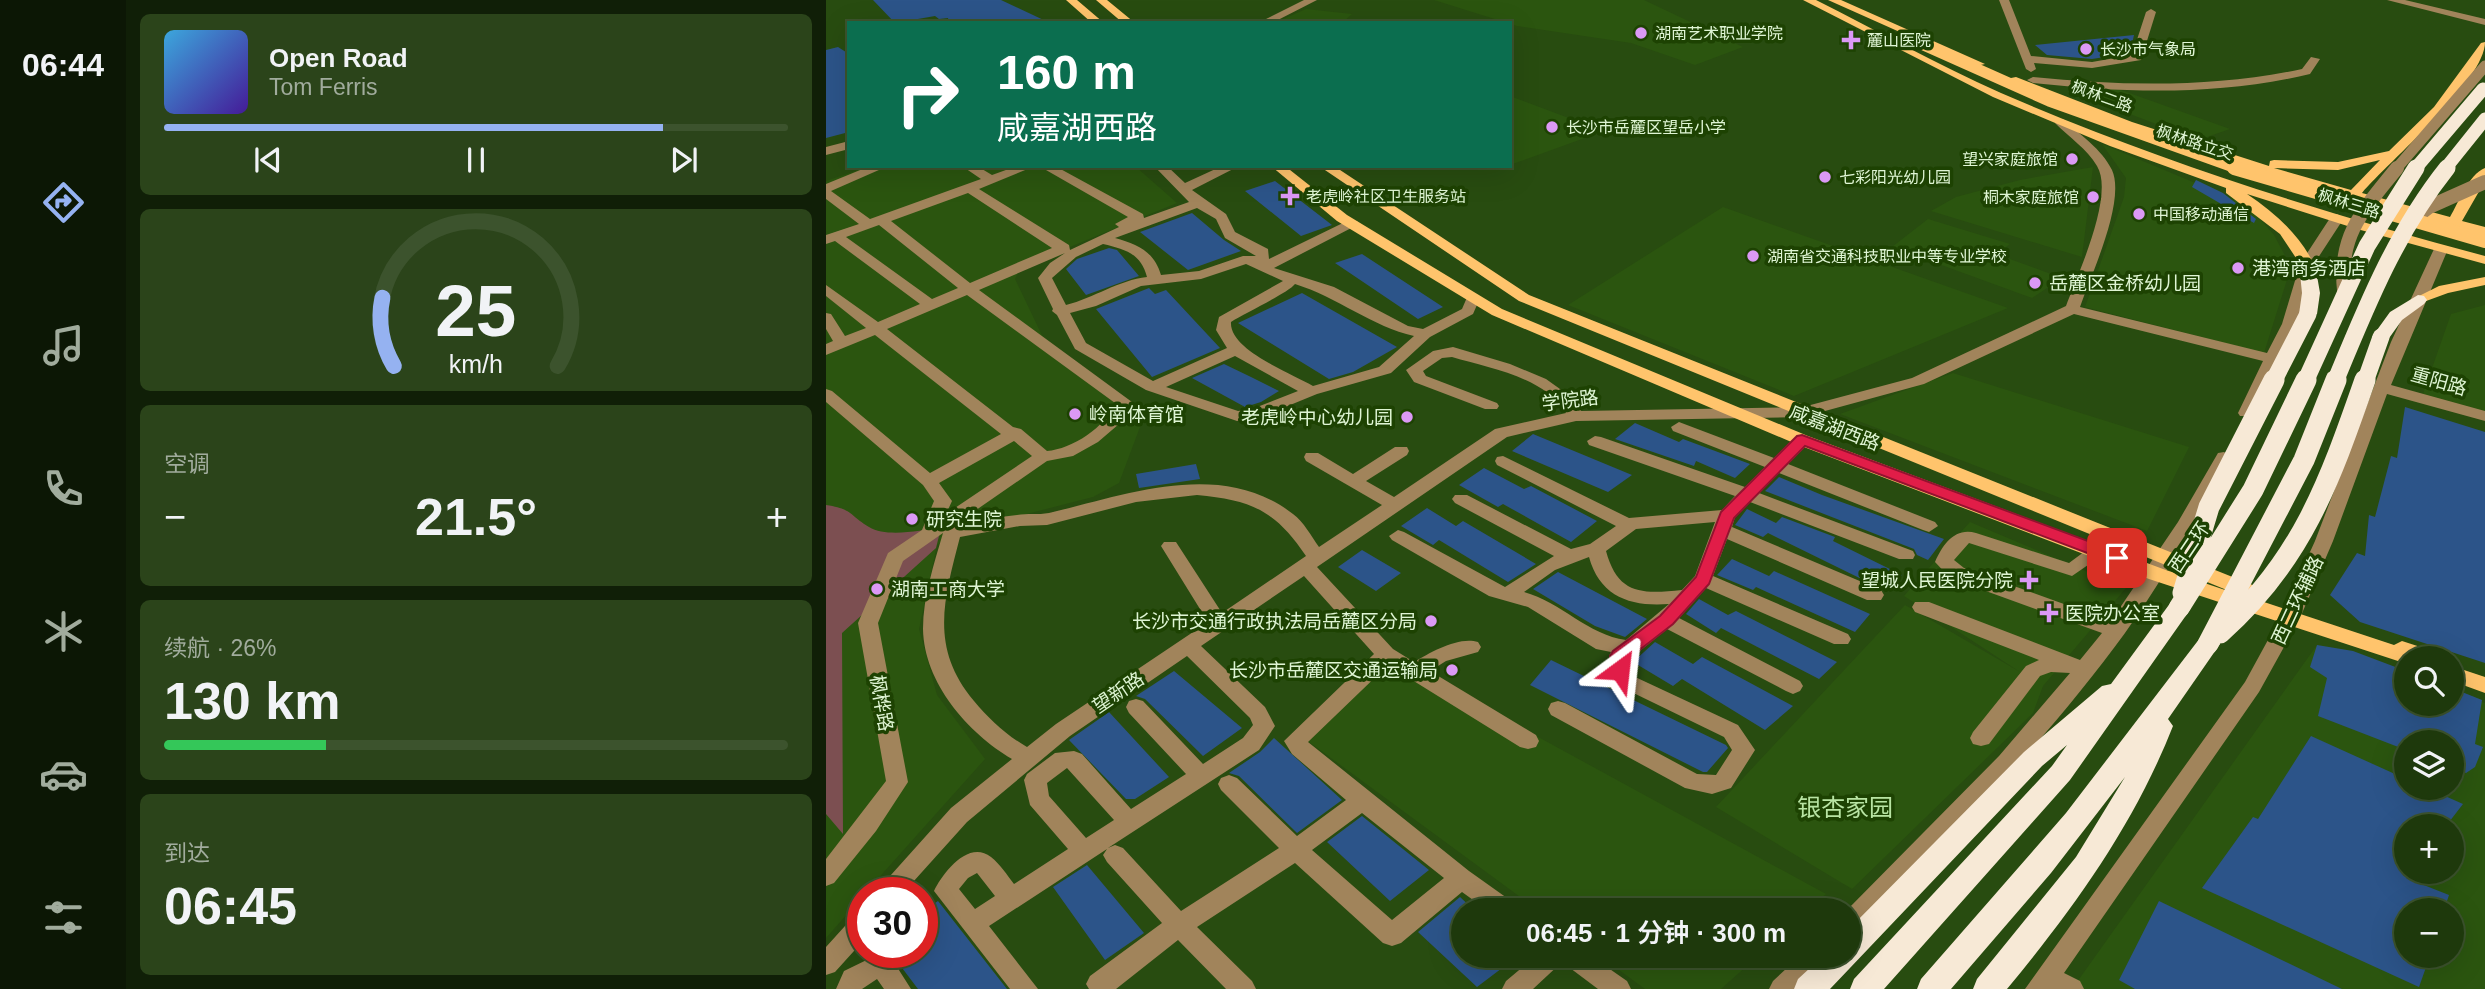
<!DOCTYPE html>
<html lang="zh">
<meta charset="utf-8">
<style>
body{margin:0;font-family:Helvetica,"Noto Sans SC",sans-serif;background:#2b441a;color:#f1f3f6;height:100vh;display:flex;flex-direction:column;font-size:26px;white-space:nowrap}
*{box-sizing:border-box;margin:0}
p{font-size:23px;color:#a1ac9d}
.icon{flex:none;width:38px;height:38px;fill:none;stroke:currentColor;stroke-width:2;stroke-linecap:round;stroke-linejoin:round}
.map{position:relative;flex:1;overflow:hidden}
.drawer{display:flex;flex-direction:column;gap:14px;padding:14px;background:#101f07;width:700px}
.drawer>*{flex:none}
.banner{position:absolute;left:21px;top:21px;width:665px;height:147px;border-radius:0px;box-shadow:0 7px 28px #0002,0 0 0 2px #3c532d;background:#0b6e4f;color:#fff;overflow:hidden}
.buttons{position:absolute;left:1568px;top:646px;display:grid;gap:14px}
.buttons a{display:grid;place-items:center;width:70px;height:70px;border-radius:50%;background:#1e390c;box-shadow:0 7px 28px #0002,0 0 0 2px #3c532d;font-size:35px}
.speed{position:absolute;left:21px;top:877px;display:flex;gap:14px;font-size:35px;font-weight:700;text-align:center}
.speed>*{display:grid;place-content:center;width:91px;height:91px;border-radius:50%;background:#1e390c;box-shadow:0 7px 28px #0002,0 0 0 2px #3c532d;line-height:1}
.speed .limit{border:10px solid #d22;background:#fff;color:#111}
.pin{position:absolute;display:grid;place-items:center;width:60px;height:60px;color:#fff;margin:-30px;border-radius:14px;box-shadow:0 4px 10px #0006}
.me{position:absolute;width:77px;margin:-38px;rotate:30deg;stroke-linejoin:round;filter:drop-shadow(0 0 5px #0008)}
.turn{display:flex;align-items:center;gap:24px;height:147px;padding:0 35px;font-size:32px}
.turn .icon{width:91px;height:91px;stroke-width:2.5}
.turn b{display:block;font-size:49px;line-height:60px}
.big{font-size:52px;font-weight:600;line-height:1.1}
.drawer .widget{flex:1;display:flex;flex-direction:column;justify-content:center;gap:10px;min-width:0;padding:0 24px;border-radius:10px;background:#2b441a}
.drawer .dial{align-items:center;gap:0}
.dial svg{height:182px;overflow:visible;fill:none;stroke:#3c532d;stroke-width:7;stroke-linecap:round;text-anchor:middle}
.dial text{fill:#f1f3f6;stroke:none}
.song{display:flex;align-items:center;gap:21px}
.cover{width:84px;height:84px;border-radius:10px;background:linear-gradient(135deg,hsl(200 70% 55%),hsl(260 70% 35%))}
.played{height:7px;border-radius:4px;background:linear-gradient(90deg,#95b2f1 80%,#3c532d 80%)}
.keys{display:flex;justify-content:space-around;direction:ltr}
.heat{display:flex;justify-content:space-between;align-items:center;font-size:38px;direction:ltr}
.charge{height:10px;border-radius:5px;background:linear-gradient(90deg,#34c759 26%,#3c532d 0)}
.trip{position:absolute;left:625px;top:898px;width:410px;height:70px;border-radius:35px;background:#1e390c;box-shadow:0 7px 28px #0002,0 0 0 2px #3c532d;font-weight:600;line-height:70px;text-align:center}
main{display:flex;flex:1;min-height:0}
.menu{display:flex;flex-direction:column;width:126px;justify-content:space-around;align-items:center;background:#0c1705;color:#a1ac9d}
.menu .icon{width:49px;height:49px}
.menu .on{color:#95b2f1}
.menu b{font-size:32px;color:#f1f3f6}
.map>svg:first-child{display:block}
</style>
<main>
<nav class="menu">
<b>06:44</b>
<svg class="icon on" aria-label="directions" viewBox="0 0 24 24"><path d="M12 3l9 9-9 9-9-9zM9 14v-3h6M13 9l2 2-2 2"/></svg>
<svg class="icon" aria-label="music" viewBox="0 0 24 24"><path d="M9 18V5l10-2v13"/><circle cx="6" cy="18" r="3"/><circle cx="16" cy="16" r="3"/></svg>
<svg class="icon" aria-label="phone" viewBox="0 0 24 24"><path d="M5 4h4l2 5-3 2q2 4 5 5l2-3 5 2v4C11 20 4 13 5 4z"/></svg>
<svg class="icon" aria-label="climate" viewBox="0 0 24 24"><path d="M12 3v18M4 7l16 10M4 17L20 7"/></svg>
<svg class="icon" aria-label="car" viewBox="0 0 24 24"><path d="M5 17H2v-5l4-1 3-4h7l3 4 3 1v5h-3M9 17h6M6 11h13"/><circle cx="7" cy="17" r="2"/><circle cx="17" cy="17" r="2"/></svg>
<svg class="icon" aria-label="filters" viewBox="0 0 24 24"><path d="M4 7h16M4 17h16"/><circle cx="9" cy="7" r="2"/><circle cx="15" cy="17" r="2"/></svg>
</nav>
<section class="drawer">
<div class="widget">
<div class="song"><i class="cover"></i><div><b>Open Road</b><p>Tom Ferris</p></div></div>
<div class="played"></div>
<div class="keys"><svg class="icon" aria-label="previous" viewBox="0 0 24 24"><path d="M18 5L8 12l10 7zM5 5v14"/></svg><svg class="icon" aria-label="pause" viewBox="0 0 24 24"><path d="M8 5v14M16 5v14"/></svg><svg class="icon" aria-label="next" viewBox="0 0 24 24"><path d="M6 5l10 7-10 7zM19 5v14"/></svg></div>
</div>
<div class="widget dial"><svg viewBox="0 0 100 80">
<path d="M14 69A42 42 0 1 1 86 69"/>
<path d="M14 69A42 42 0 0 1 9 39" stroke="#95b2f1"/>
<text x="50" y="56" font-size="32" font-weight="700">25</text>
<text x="50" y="72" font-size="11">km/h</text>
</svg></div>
<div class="widget"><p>空调</p>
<div class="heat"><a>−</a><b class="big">21.5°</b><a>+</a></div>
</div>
<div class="widget"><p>续航 · 26%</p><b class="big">130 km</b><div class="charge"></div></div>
<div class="widget"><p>到达</p><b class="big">06:45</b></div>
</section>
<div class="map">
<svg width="1659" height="989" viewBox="0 0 1659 989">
<rect width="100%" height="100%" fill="#284c10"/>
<path fill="#2b550f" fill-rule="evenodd" d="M608 0H818L917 47 869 65 805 43 691 26Z
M480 9 526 14 516 23H448Z
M1281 85 1404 129 1372 140 1254 95Z
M684 96 756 123 778 131 684 165Z
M1276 144 1422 205 1448 235 1465 267 1438 353 1259 307 1298 197 1300 178Z
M44 166H309L351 203 195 267 189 279 223 350 317 419 293 483 267 497 142 529 111 545 93 629 111 695 159 759 40 892H37V896L0 938V181Z
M1267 167 1256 257 1105 211 1130 197 1194 180Z
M897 207 1182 308 968 396 742 305Z
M1102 219 1184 244 1170 254 1236 278 1206 298 1066 247Z
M1659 305V411L1597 394 1625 314Z
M1127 373 1363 447 1321 531 1014 414Z
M1144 522 1300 588 1217 686 1207 713 1026 889 890 807 1079 605 1194 672 1078 596Z
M1491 645 1580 676V704H1626V692L1659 703V989H1246ZM1580 742H1626V788H1580ZM1580 826H1626V872H1580ZM1580 910H1626V956H1580Z
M560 654 1000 894 982 910H712L475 736Z
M774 956H932L895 989H819Z"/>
<path fill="#7c4f51" d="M0 505C27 509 23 515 43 527 61 538 95 530 115 528L110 548 16 633 17 834 0 814Z"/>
<path fill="#2c5489" d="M47 0H175L224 23H123L122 18 113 19 109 16 69 23Z
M1308 35 1304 53 1266 59 1221 55 1209 45Z
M12 47 23 54V132L0 138V50Z
M1370 180 1397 193 1430 219 1428 223 1366 187Z
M449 181 506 225 475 236 419 191Z
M366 213 398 240 415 251 362 270 314 232Z
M283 248 291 250 313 276 260 295 240 269 251 259Z
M536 254 617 307 592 319 509 263Z
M323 288 329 294 340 290 394 348 326 377 270 309Z
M476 293 571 347 527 372 503 379 412 323Z
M398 364 425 377 453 391 435 402 419 407 366 378Z
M1579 407 1659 432V663L1534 622 1504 595 1531 553 1539 556 1543 515 1549 517 1565 456 1571 458Z
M809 423 853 442 857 439 924 464 909 478 870 461 868 466 789 439Z
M707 434 806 475 782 492 686 451Z
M370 464 374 479 313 488 310 474Z
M658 468 698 489 705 486 771 521 745 542 677 504 672 507 633 485Z
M953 477 996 495 1118 539 1102 560 1091 555 1088 549 939 491Z
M601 508 630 526 637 521 710 564 682 582 613 540 607 545 575 526Z
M921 509 950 523 956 517 1009 537 1007 541 1076 575 1060 591 942 533 937 537 909 525Z
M536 550 575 573 550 591 512 567Z
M906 559 943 576 948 571 1044 614 1029 632 930 587 927 590 891 575Z
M732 572 821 619 799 637 769 626 707 589Z
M873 599 902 615 910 611 1011 662 993 679 895 628 890 633 860 614Z
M829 642 867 664 876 657 967 706 939 730 856 679 847 686 807 662Z
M1491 645 1527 651 1580 671V704H1626V688L1656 700 1649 744 1657 747 1649 767 1640 773 1626 768V742H1580V750L1492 716 1501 678 1484 667Z
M725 660 900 745 902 748 881 772H877L704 685Z
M348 671 416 728 377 756 319 699 310 696Z
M283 712 343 777 309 799H300L243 740Z
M1485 736 1580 779V788H1601L1637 804 1620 826H1580V878L1623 895 1618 910H1580V956H1604L1593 987 1376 888 1427 817 1432 819Z
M448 738 516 800 471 833 413 776 403 773 434 752Z
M536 816 603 870 564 901 501 842Z
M261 865 318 933 279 960 227 887Z
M634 897 648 910H637V956H692L651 987 592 932Z
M112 901 181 989H92L64 952H96V912Z
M1333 901 1516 989H1309L1293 980Z"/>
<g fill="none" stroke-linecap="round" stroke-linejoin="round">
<path fill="#a1845b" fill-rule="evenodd" d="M478 0H491L446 23H432Z
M1173 0H1183L1205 56 1266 62 1306 55 1320 12 1325 9 1330 12 1315 60 1266 68 1208 63 1210 69 1205 72 1200 69Z
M1561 0H1579L1659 19V25Z
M1485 57 1494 59 1484 74C1392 96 1300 93 1207 83L1201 80 1207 77C1298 86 1387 88 1476 69Z
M1229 119H1237C1253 134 1276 149 1286 170 1300 201 1265 275 1254 307L1441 353 1456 324 1474 264 1506 215 1511 214 1518 218 1488 264 1470 324 1426 416H1414L1412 413 1437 361 1248 314 1098 384 977 417 750 421 681 437 491 567 567 649 588 662C605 652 633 636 652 642L655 647 652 652 620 661 604 671 710 735 713 741 710 747 702 749 694 747 562 665 482 742 643 871 688 903 692 910H661L636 892 575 943 566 946 557 943 469 863 371 927 426 981 430 989H400L352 940 290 989H263L260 984 264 976 336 923 281 862 277 855 281 849 163 926 212 989H184L108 891C116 874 142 839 165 857 174 864 181 875 188 884L242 849 204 805 198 780 201 774 229 753 248 751 256 754 305 809 360 774 303 713 300 707 303 701 310 699 317 701 377 764 417 738 427 725 424 718 361 656 244 736 141 822 78 892H52L56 885 125 808 186 759C142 733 98 683 97 629 97 597 108 564 117 533L77 561 52 623 82 782 50 831 8 883 0 886V859L60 781 32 623 62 553 96 530 108 501 97 485 0 402V389L6 391 104 473 175 434 49 335 0 355V344L7 341 0 329V313L5 314 19 336 40 328 0 296V285L52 322 94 304 9 241 0 244V235L33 224 0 199V184L44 166H62L5 191 44 219 155 179 136 166H151L166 175 191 166H209L153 189 243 245 244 250 293 227 289 224 302 217 213 166H229L317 214 318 218 363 202 328 166H341L359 183 396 166H413L366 190 400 214 409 232 442 249 443 259 521 221H531L533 224 448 268 508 287 582 326 597 329 636 309 642 295H652L654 298 647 314 604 337 565 373 491 394 435 417 411 421 320 390 249 349 231 315 226 311 227 309 212 278 224 263 239 253 153 290 306 402 293 424 272 442 247 456 221 461 127 526C148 522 169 517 191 515 201 513 212 515 223 513 300 495 395 458 467 514 478 522 485 536 493 547L556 505 480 461 478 457 480 453H492L527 474 569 447H581L583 451 581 455 540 481 568 497 669 429 740 413C719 377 663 368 626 357L616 358 597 371 600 376 671 403 673 406 671 409H659L588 382 580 370 607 351 627 347 684 364 720 379 748 399 755 411 977 407 1086 378 1240 306C1251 276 1289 195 1271 166 1261 149 1243 137 1229 123ZM142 193 226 248 144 283 65 221ZM371 208 390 219 399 238 430 256H417L373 271 335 275C328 251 311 244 289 238ZM53 225 132 288 106 299 20 237ZM277 244C298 249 315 253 321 277 293 280 268 298 240 305L226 278 250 257ZM420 264 457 281 393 317 390 330 401 348 327 381 260 343 244 313 270 306 315 286 375 279ZM469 284C511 297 547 327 588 336L553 367 487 386C465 373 403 350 405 322 419 313 462 293 469 284ZM141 295 289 403C280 427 246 449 221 451L195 429 187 427 61 329ZM409 356 472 391 426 409 412 411 340 387ZM188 441 206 456 120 514 126 501 113 483ZM371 495C425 500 449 510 480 556L396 613 350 542H338L335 546 382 622 230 724 201 747C180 735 163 719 148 701 103 647 118 599 134 537L194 526 221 525 310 502ZM478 576 548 654 458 741 466 754 520 800 471 836 411 778 403 775 395 778 392 784 395 790 453 848 355 911 297 848 289 845 282 848 433 750 449 726 439 707 375 646ZM241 768 288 820 260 838 223 796 221 783ZM536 813 618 878 566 920 486 850ZM151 873 169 896 149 909 133 889 142 878Z
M23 141V149L0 155V147Z
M1615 245 1622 249 1565 385 1659 411V421L1561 394 1507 541 1474 618 1433 692 1238 973 1254 981 1258 989H1199L1419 682 1454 618 1489 541 1565 342 1608 249Z
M853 422 948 458 970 436H982L984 440 982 444 962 464 1109 522 1112 526 1103 532 1097 530 953 473 933 493 1087 551 1089 555 1087 559H1073L924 502 909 517 906 527 1055 590 1058 595 1055 600H1041L901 539 887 576 1022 634 1025 639 1022 644H1008L880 588 853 618 974 681 977 686 974 691 967 694 960 691 841 629 804 659 807 676 912 725 929 750 905 788 886 794 859 788 725 715 722 709 725 703 732 701 739 703 871 774 890 775 906 750 898 737 791 685 783 656 785 652 770 649 702 607 663 596 566 540 563 536 572 530 578 532 679 587 728 556 629 503 626 499 629 495H641L745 549 764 544 790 526 671 465 669 461 671 457 677 456 803 518 896 510 909 496 763 445 761 441 769 436 775 437 919 487 939 467 847 431 845 427ZM889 522 869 576 856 590C816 594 792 595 780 551L810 529ZM763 557C774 597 805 607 843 604L800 640C762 635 735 602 698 592L729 570Z
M1398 452 1406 457C1373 517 1338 578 1299 633 1221 740 1125 838 1031 933L1022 936 1021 910 1173 756 1244 673 1225 672 1214 676 1163 744 1155 746 1147 744 1144 738 1147 732 1200 666 1213 660 1089 612 1086 607 1089 602H1103L1254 660 1276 633 1124 578 1109 562C1117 544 1129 527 1150 533L1243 563 1266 546H1278L1281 550 1278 554 1246 576 1143 543 1128 560 1138 568 1285 621 1352 522 1392 453Z
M37 913V941L9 972 0 975V947L28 916Z
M55 953 64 956 85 989H58L51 979 36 989H10L18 971Z
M710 956H765L801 981 805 989H772L736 962 707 989H676L680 981Z
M974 956H1002L999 964 973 989H943L947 981Z"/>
<path fill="#ffc46c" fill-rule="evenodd" d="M240 0H251L278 23H266Z
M270 0H281L309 23H297Z
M977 0H990C1052 31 1112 65 1175 93 1332 161 1494 212 1659 256V264L1531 229 1421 194C1449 213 1472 233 1488 264L1486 267H1476L1454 234 1400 193V188L1284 146 1167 97Z
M1002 0H1015L1159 64 1150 66Z
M1659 42C1659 81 1563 161 1536 193L1624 217C1633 202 1642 175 1659 168V181L1636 221 1659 227V235L1632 228 1628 236 1623 237 1616 233 1621 225 1531 200 1527 206H1517L1515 203 1520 197 1298 127 1180 79 1190 77 1306 122 1443 166 1444 161 1448 160 1512 162 1563 151 1608 107 1655 43ZM1554 160 1525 190 1448 168 1512 170Z
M445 166H459L521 215 676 309 982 436 1337 569 1408 593 693 301 493 166H508L703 295 1429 586 1431 591 1423 597 1568 645 1576 641 1613 653 1616 658H1580V664L1578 663 1323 579 970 444 666 315 511 221Z
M1659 277V285L1622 293 1592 304 1585 300 1613 286Z
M1626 666 1659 677V693L1626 681Z"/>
<path fill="#f7e9d6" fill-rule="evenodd" d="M1481 259 1489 264 1494 293 1491 314 1482 319 1473 314 1476 293 1473 264Z
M1592 295 1598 296 1601 300 1598 304 1576 320 1561 341H1549L1546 337 1564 312Z
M1353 600 1361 602 1365 608 1361 614 1244 780 1058 989H1024L1028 979 1226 766 1241 745 1216 766 1004 989H968L972 979 997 956H1022V930L1198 752 1276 686 1285 684 1345 602Z
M1382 635 1390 638 1394 644 1342 719 1347 726C1308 825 1248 908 1181 989H1147L1151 979 1250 857 1299 777 1225 873 1125 989H1091L1095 979 1240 813 1374 638Z"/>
<path stroke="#a1845b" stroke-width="11" d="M1570 169 1659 66"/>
<path stroke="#a1845b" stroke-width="14" d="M1585 221 1603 207 1659 182
M1518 290C1512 235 1538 209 1571 168"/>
<path stroke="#ffc46c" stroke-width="11" d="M1084 39 1223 101 1413 169"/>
<path stroke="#ffc46c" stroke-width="14" d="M1408 168 1659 241"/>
<path stroke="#f7e9d6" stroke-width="13" d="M1589 169 1657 89
M1619 169 1659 119"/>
<path stroke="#f7e9d6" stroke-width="17" d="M1447 382 1482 314
M1479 382 1541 246 1590 168
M1509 382C1540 307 1570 232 1621 168
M1539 382 1555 337"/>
<path stroke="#f7e9d6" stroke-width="21" d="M1357 593 1383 507 1448 380
M1353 608 1427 490 1480 380
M1394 633C1476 561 1504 480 1539 380
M1382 644 1478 460 1510 380"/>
</g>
<path fill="#e11d48" stroke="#92132f" stroke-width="2" d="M976 435 1297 554 1300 558 1291 564 1285 562 979 446 908 518 883 584 847 624 802 659 801 675H788L784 656 787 651 834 616 870 577 895 512 971 436Z"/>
<g fill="#db99f5" stroke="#1d4202" stroke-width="2.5">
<circle cx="815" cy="33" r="7"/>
<path d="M1021.5 29.5h7v7h7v7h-7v7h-7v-7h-7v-7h7z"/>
<circle cx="1260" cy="49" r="7"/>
<circle cx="726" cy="127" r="7"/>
<circle cx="1246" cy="159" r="7"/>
<circle cx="999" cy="177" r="7"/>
<path d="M460.5 185.5h7v7h7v7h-7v7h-7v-7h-7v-7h7z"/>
<circle cx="1267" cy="197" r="7"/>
<circle cx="1313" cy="214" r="7"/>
<circle cx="927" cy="256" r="7"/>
<circle cx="1412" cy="268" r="7"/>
<circle cx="1209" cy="283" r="7"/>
<circle cx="249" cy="414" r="7"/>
<circle cx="581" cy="417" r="7"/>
<circle cx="86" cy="519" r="7"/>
<path d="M1199.5 569.5h7v7h7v7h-7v7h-7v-7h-7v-7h7z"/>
<circle cx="51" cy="589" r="7"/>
<path d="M1219.5 602.5h7v7h7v7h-7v7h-7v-7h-7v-7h7z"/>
<circle cx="605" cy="621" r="7"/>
<circle cx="626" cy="670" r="7"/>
</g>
<g text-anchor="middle" stroke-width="7" stroke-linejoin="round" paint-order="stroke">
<g font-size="16" fill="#dff5d4" stroke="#1d4202" text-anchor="start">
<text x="829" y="39">湖南艺术职业学院</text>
<text x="1041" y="46">麓山医院</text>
<text x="1274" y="55">长沙市气象局</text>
<text x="740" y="133">长沙市岳麓区望岳小学</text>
<text x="1232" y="165" text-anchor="end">望兴家庭旅馆</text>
<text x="1013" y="183">七彩阳光幼儿园</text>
<text x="480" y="202">老虎岭社区卫生服务站</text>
<text x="1253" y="203" text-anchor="end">桐木家庭旅馆</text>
<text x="1327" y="220">中国移动通信</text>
<text x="941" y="262">湖南省交通科技职业中等专业学校</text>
</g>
<g font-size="16" fill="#dff5d4" stroke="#1d4202">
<text transform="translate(1276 96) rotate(20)" y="6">枫林二路</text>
<text transform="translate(1369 142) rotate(18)" y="6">枫林路立交</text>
<text transform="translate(1523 203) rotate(17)" y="6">枫林三路</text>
</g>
<g font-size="19" fill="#dff5d4" stroke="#1d4202" text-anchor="start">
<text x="1426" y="275">港湾商务酒店</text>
<text x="1223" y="290">岳麓区金桥幼儿园</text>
<text x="263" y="421">岭南体育馆</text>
<text x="567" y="424" text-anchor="end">老虎岭中心幼儿园</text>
<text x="100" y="526">研究生院</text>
<text x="1187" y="587" text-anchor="end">望城人民医院分院</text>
<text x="65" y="596">湖南工商大学</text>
<text x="1239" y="620">医院办公室</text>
<text x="591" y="628" text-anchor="end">长沙市交通行政执法局岳麓区分局</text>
<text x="612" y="677" text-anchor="end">长沙市岳麓区交通运输局</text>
</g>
<g font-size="19" fill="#dff5d4" stroke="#1d4202">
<text transform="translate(1613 381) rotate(16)" y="7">重阳路</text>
<text transform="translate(744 400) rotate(-7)" y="7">学院路</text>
<text transform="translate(1009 427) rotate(21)" y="7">咸嘉湖西路</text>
<text transform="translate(1363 547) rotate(-56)" y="7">西二环</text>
<text transform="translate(1471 600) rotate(-65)" y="7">西二环辅路</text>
<text transform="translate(292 692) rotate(-34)" y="7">望新路</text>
<text transform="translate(56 703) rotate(80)" y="7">枫桦路</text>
</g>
<g font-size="24" fill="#b8e4a3" stroke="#1d4202">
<text x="1019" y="816">银杏家园</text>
</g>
</g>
</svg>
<div class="buttons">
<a><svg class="icon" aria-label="search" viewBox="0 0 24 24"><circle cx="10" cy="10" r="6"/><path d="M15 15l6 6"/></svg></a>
<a><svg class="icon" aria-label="layers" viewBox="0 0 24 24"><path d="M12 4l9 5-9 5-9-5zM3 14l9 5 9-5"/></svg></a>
<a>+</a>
<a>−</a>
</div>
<div class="speed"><div class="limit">30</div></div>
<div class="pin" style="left:1291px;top:558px;background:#d93025"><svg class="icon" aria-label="arrive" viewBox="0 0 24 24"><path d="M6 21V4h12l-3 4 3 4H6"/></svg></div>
<svg class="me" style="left:794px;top:670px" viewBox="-20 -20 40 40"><path d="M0-17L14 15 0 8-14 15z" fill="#e11d48" stroke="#fff" stroke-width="4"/></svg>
<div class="trip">06:45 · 1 分钟 · 300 m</div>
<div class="banner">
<div class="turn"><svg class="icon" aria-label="right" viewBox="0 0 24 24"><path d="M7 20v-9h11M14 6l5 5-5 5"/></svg><div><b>160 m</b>咸嘉湖西路</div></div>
</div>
</div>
</main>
